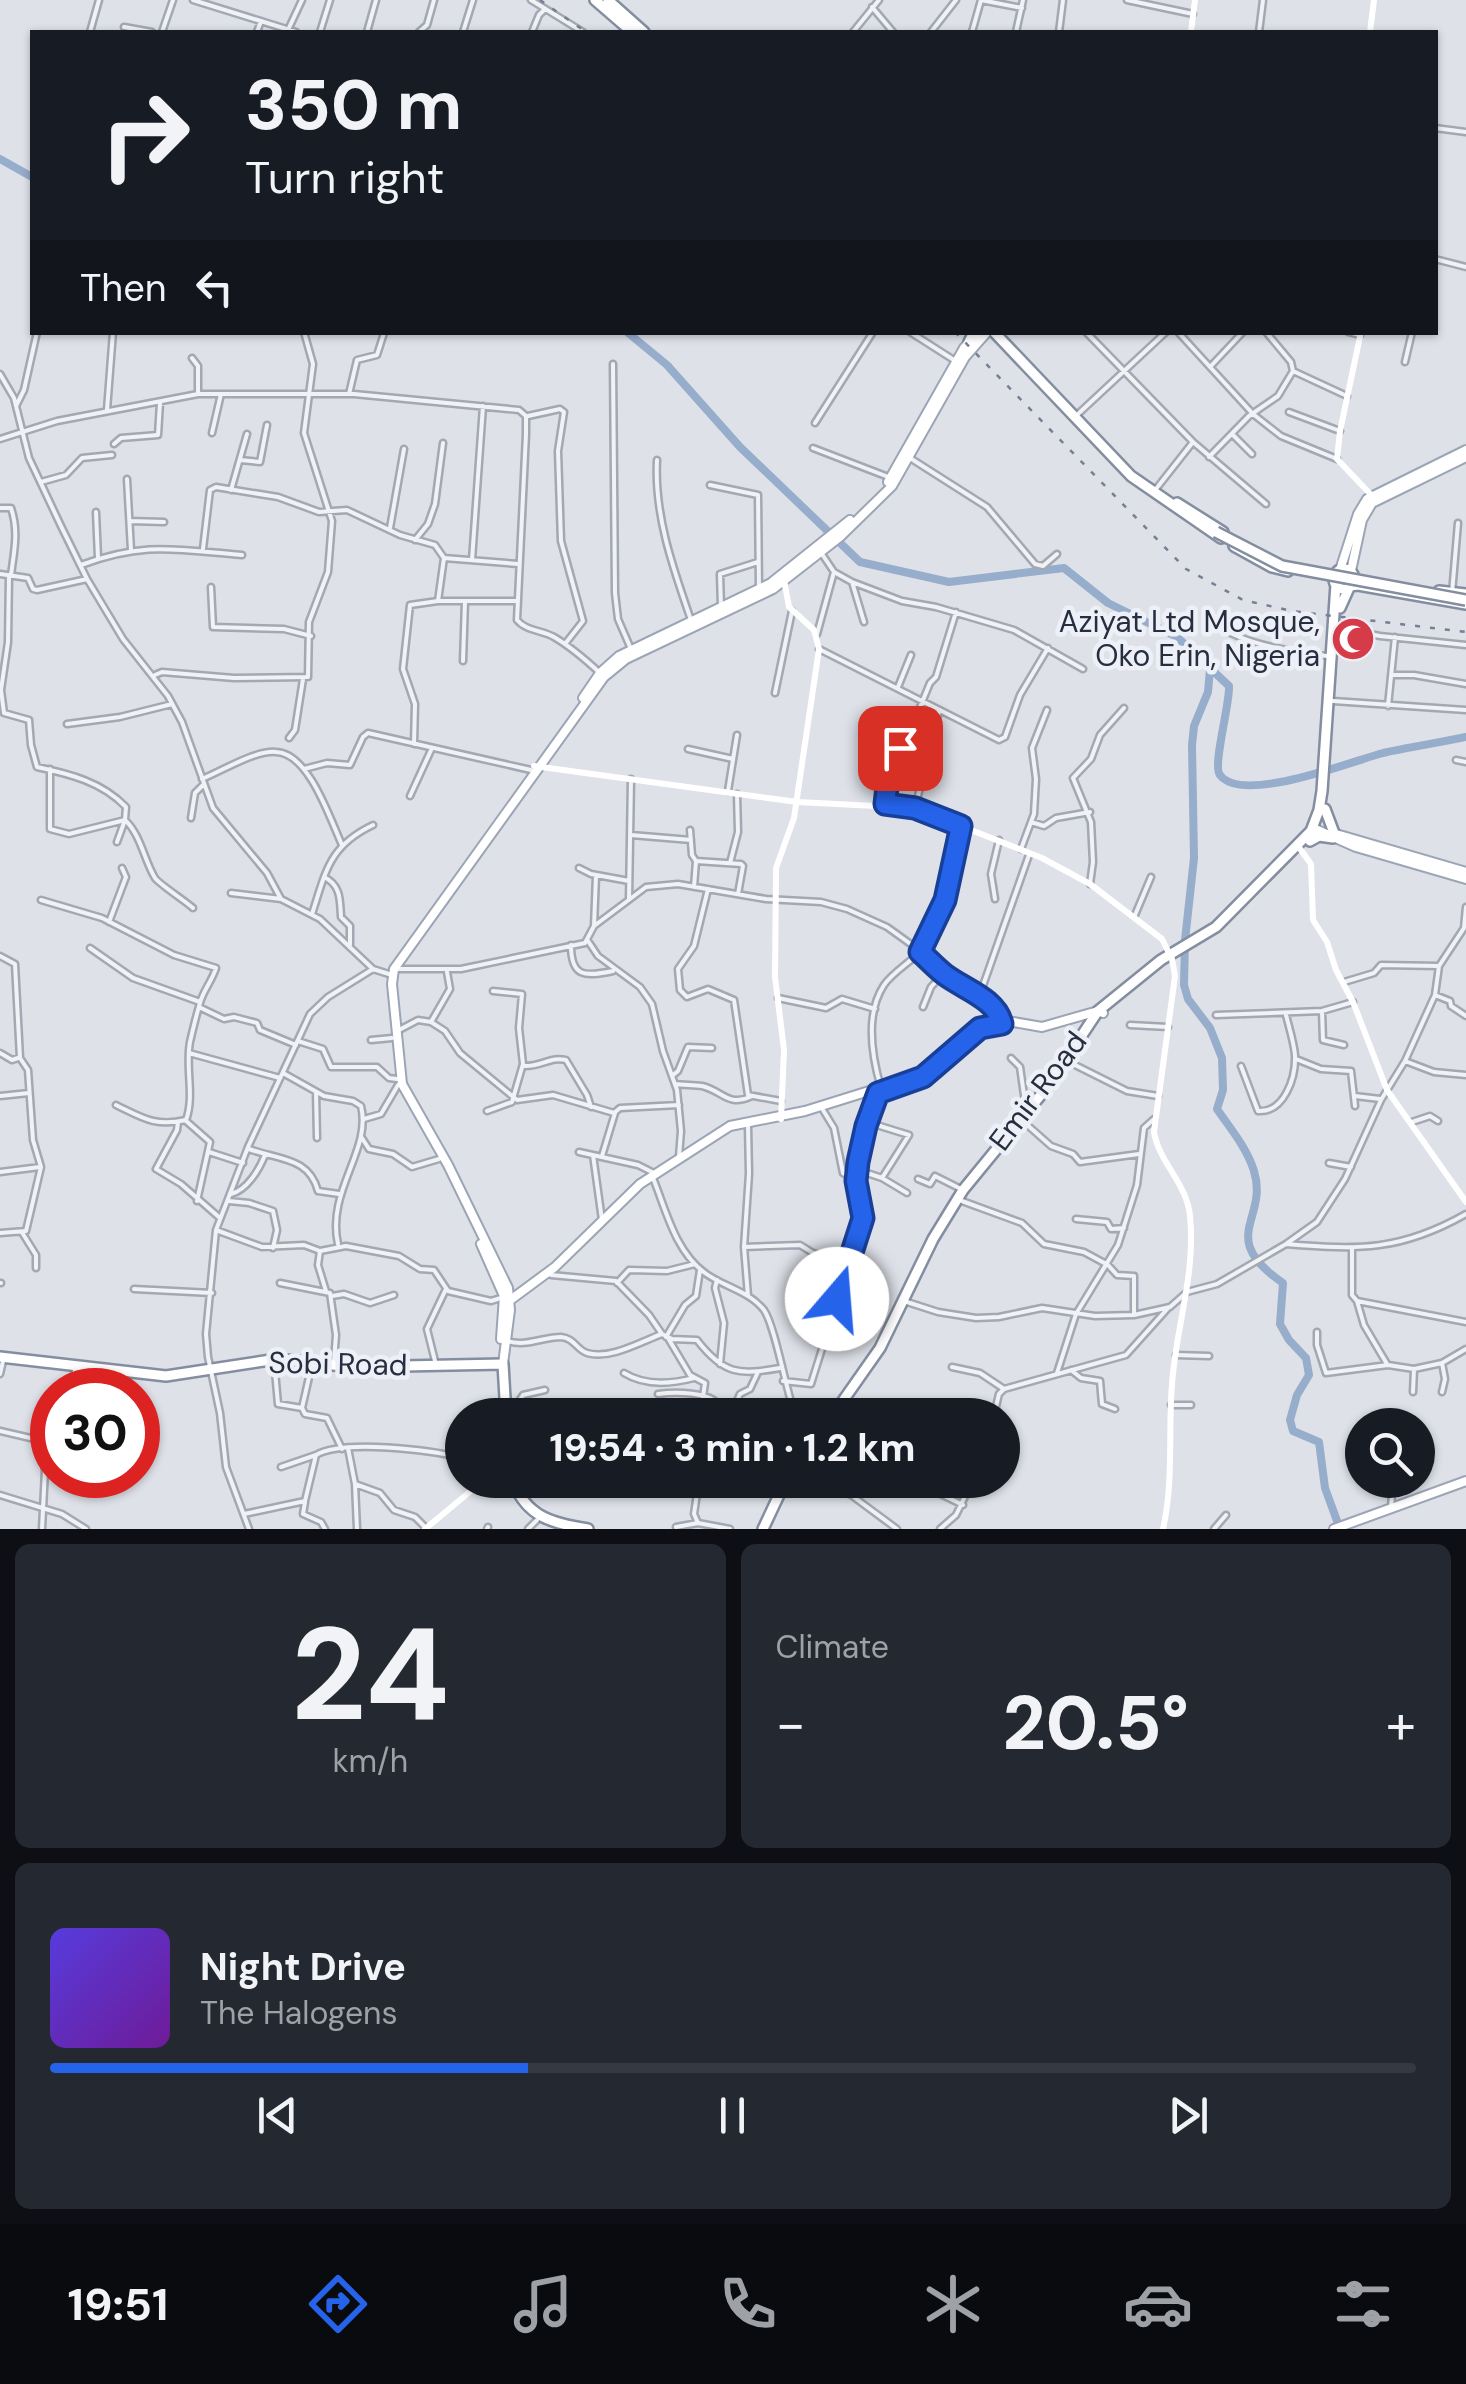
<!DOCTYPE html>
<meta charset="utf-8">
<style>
body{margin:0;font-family:"DM Sans",sans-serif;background:#242831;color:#f1f3f6;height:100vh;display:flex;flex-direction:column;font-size:38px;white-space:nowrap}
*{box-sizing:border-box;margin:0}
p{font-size:32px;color:#9ea1a6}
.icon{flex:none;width:55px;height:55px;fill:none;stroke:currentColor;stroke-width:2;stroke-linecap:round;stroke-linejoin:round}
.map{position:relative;height:1529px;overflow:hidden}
.details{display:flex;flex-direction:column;gap:15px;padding:15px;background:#0d0f14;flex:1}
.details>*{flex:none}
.guide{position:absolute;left:30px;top:30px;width:1408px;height:305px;border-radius:0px;box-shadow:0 2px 8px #0004;background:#171b24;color:#f1f3f6;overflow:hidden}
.controls{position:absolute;left:1345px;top:1408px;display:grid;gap:20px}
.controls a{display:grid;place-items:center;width:90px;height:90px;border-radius:50%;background:#171b24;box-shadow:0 2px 8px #0004;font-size:50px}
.speed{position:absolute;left:30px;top:1368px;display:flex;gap:20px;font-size:50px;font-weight:700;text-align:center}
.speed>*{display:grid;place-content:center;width:130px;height:130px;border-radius:50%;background:#171b24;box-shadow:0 2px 8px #0004;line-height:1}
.speed .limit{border:15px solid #d22;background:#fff;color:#111}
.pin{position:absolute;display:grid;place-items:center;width:85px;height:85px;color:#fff;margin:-42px;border-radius:20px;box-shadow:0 5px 15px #0006}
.me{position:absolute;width:110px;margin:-55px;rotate:18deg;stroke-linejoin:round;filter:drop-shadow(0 0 8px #0008)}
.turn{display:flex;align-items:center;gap:35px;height:210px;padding:0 50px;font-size:45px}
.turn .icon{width:130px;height:130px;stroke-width:2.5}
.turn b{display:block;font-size:70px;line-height:85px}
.then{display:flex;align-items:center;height:95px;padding:0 50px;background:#0003;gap:20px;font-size:38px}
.big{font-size:75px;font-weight:800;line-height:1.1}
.details .widget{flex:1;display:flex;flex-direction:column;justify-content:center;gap:15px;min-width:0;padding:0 35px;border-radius:15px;background:#242831}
.details .dial{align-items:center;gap:0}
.dial b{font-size:130px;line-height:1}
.song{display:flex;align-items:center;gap:30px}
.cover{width:120px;height:120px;border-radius:15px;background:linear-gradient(135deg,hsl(250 70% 55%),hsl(280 70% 35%))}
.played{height:10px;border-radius:5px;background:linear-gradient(90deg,#2563eb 35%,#363941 35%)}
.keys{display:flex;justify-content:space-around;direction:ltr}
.heat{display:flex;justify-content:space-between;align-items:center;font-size:55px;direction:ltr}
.details .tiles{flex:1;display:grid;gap:15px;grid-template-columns:1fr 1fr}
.widget:last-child{grid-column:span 2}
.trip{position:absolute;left:445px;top:1398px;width:575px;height:100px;border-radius:50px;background:#171b24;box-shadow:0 2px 8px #0004;font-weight:800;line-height:100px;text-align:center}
.dock{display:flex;height:160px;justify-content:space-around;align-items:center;background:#090b0e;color:#9ea1a6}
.dock .icon{width:70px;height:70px}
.dock .current{color:#2563eb}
.dock b{font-size:45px;color:#f1f3f6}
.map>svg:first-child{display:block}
</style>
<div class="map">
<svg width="1466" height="1529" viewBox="0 0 1466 1529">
<rect width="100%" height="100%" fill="#dee1e8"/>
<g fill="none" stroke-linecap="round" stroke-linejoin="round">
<path stroke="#96adcb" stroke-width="8" d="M0 159 32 177
M627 332 667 365 740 447 860 562 949 582 1064 568 1108 603 1177 637 1229 686C1230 705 1212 766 1220 775 1242 805 1352 761 1383 753 1410 747 1438 743 1466 737
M1210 669 1208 692 1194 726 1192 745 1194 858 1185 940 1184 985 1188 999 1210 1028 1222 1058 1223 1090 1217 1109C1230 1128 1247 1148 1254 1171 1269 1220 1216 1237 1283 1283L1280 1324 1289 1340 1306 1358 1309 1375 1297 1395 1290 1420 1293 1431 1319 1442 1325 1488 1340 1529"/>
<g stroke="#a3a8b2" stroke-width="9">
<path id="street" d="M193 0 296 32
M531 0 583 32
M981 0 1022 8
M1127 0 1193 14
M872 7 893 32
M124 27 152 32
M288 30 302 0
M90 32 99 0
M162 32 173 0
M257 32 261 21
M320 32 330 0
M367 32 376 0
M419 32 427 25 434 0
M463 32 473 0
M532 32 539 15 545 9
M853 32 879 0
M931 32 956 0
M972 32 981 0
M1016 32 1023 0
M1059 32 1063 0
M1259 32 1263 0
M1435 128 1466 132
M1435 259 1466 267
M910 332 957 362
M1086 332 1193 442 1266 504
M1178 332 1253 414 1281 436 1337 459
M1348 332 1360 335
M192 358 198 366V394
M1405 362 1412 332
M613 364 615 593 618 619 631 649
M1210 367 1243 332
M1293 371 1347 396
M0 374 14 398 29 458 61 526 87 579 123 639 168 696 182 722 213 808 267 873 281 899 320 919 373 969 392 975
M349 394 357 360 377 355 384 333
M16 406 24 390 37 332
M107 410 113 332
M1289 412 1340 431
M1078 414 1166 332
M528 416 560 409 564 412 558 451 561 541 583 621 565 644
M815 423 873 332
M212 433 221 394
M1232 434 1252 454
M0 439 57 421 198 394H354L519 410 526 416V434L517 620C526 631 542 630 554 637 571 647 586 660 600 673
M114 444 121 438 158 435 160 403
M813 448 891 478
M1209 457 1249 416 1278 396 1293 371 1291 362 1266 332
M910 458 987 507 1035 564 1043 566 1057 554
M240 460 260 462 267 425
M657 460C654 515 673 568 691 620
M127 479 131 550
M41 482 66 475 82 458 112 455
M710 485 758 495 759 590
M1156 489 1193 442
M231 490 247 434
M0 508H11C19 531 14 552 11 575
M96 512 98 558
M130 521 164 522
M390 528 404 449
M415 540 428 524 435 504 443 443
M203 549 210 490 216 487 278 497 319 512 347 510 400 535 435 545 444 558
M472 560 483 406
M81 565C146 541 176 550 242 555
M834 572 852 582 864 622
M0 574 28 578 33 589 37 590 87 579
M9 575 8 642 1 690 4 713 29 720 31 745 37 767C70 774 102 782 126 807L125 820 117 842
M852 582 902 601 936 607 1014 630 1083 669
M211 587 213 627 284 629 311 636
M1452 593 1458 523
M438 601 444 558 518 564
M721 607 720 574 758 562
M1219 626C1243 644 1297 653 1327 656
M1338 628 1380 636 1466 645
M817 634 834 572 820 551
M819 649 999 740 1005 737 1020 695 1048 648
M463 661 465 601
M155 675 162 672 234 678 308 677 309 622 328 572 332 521 304 433 313 364 304 332
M1391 675H1414L1466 684
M898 687 911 655
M775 693 792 611
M1333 701 1466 710
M1388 706 1395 637
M67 724 120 717 172 704
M289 738 295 730 303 679
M414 744 415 704 403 669 410 605 438 601H516
M688 749 733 759
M1456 760 1466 762
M50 769V829L69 834 125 820C141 835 144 860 155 878 158 883 185 901 193 908
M304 769 327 763 350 765 363 737 368 733 531 770
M202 779C222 771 255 750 276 752 309 753 330 819 342 845
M728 791 737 735
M410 796 432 748
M885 804 889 762 909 734 930 683 936 677 956 612
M915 808 939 711
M191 818 195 793 203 785
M1031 822 1044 826 1056 818 1090 812
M690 830 692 855 696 861
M631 835 691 840
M1021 849 1034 814 1036 779 1032 748 1047 710
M730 863 738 832 737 794
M579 868 591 874 629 881
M324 877C341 885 340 900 341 917L350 926V945
M1090 884 1093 862 1091 822 1073 778 1091 759 1100 735 1124 708
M694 887 696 861 741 864 743 866 738 894
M708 889 694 946 678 969 680 990 687 997 708 989 734 1000 748 1095 781 1101
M231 893 281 899
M629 899 631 779
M995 899 991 874 999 840
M41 900 102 918 174 955 216 968C212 981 203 991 200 1003 196 1016 193 1029 190 1042 185 1068 195 1096 186 1120 155 1127 143 1118 116 1105
M312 914C326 871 329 846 373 825
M1135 915 1151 877
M109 922 126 877 122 868
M594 926 596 876
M588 941 598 956 640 987 652 1004 663 1051 677 1090 681 1131 679 1156
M571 945C571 977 584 977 613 971
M90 948 133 978 200 1002
M919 950 945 901 960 828
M0 956 15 964 20 1058 28 1070 33 1140 41 1167 26 1231 0 1233
M394 969H461L585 943 594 926 646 887 678 884 766 899 821 902 847 909 887 927 919 950 943 974 987 1001 999 1013 1003 1024
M1344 982 1374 973 1381 965 1439 966
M1435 995 1450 1001 1451 1006 1466 1016
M979 997 1029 855
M778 998 826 1008 842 999 875 1009
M199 1007 224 1019 234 1017 257 1023 260 1030 296 1045
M923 1007 931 987 943 974
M1322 1011 1323 1040 1344 1045
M1216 1015 1322 1011 1353 1002
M431 1022 450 989 447 972
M1130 1025 1168 1027
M399 1030 418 1020 431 1022 445 1031 460 1053 517 1100 553 1095 614 1113 620 1108 679 1105
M371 1040 392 1038
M298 1041 323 1049 331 1067H377L389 1078 397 1079
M0 1053 12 1060 18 1058
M189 1053 280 1078
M1011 1058 1020 1067 1026 1109
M1296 1059 1321 1069 1351 1071 1355 1106
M1071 1060 1075 1065 1127 1091 1158 1096
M1405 1061 1434 1072 1466 1075
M523 1066C541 1067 551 1056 566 1060L587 1095 591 1107
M1241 1066 1258 1111C1284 1113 1296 1078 1295 1055 1294 1043 1289 1027 1286 1015
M283 1073 324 1096 353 1101 361 1106C372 1150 326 1191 338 1244
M672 1076 678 1071 688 1047 712 1048
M675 1084C684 1085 693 1085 702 1086 721 1090 728 1107 750 1097
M881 1088C872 1057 865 1014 884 985 892 973 909 963 920 952
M316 1092 317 1138
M0 1096 29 1093
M1355 1096 1380 1099
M823 1110 834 1128 843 1173 856 1181
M487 1111 512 1102 523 1064 519 1028 522 994 493 991
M364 1119 381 1114 398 1085
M185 1120 210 1142 197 1201
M178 1122 177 1130 156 1169 181 1184 220 1218
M867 1122 909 1135 882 1178
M1412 1122 1430 1116 1438 1121
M1025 1123 1051 1146 1073 1154 1080 1162 1139 1154
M748 1126 749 1174 744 1247 748 1296
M362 1138 369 1149 393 1154 412 1167 439 1159
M249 1149C279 1160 309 1157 318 1191L339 1194
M209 1152 243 1163
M579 1152 638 1165 656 1174
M593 1155 602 1220
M602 1156 615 1113
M1329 1163 1351 1167
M858 1170 882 1178 907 1193
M0 1172 40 1167
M653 1178C666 1210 675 1251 705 1273 724 1287 749 1291 764 1310 775 1326 786 1390 795 1415
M918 1179 930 1184 935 1176 963 1190
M231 1194C247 1190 259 1170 265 1155
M229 1201 249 1203 273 1211 277 1230 273 1248
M962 1201 1022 1223 1044 1244 1084 1252 1108 1265 1117 1275 1134 1276V1315
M1076 1219 1107 1222 1111 1229 1124 1228
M216 1230 262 1247 304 1245 320 1251 346 1246 399 1256 420 1269 434 1270 448 1291 491 1301 504 1297
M23 1234 36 1255V1268
M1286 1244C1359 1250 1401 1251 1466 1214
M744 1247 800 1245 813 1253 849 1262
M1352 1249V1295L1357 1301 1466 1322
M320 1251 318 1265 326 1291
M551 1275 616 1281 649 1315 662 1334 672 1339 697 1340C724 1375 739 1375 780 1368
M717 1280 715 1288 724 1323 720 1364
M0 1283H1
M280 1283 330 1293 336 1335 334 1361
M617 1283 629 1270 667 1271 695 1264
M134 1289 212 1293
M332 1296 344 1294 370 1303 394 1295
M904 1301 938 1312 976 1318 999 1317 1042 1308 1095 1316 1134 1315 1170 1307 1187 1292 1217 1284 1286 1244 1317 1222 1345 1179 1381 1100 1405 1061 1435 995 1439 966 1464 928 1466 907
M1357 1301 1364 1325 1387 1364
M1317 1332V1345L1326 1373 1388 1365 1414 1369 1442 1363 1466 1349
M666 1337 685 1305 696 1296 700 1270
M824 1337 838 1338 857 1331
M668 1338 690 1375 705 1383 703 1397
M507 1341C527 1347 542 1337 561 1337 574 1338 577 1350 587 1353 610 1360 640 1342 662 1334
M1176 1355 1209 1356
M274 1360 278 1404 302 1408 305 1414 327 1418 342 1449
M1442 1363 1445 1379 1442 1392
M436 1365 427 1329 446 1289
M952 1367 980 1373 1004 1389
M1071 1370 1081 1378 1100 1381 1102 1404 1115 1409
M624 1373C645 1386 671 1384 694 1378
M1057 1373 1076 1314 1118 1245 1137 1185 1144 1128 1154 1119
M0 1374 4 1357
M783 1381 811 1384 863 1218 856 1181 858 1163 866 1126 878 1093
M74 1390 75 1366
M1413 1392 1414 1369
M658 1394C673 1392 695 1392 710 1398 719 1402 722 1408 733 1410L740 1394 750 1389 758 1372
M1171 1405H1191
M302 1408 312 1364
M510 1415 523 1395 545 1390
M994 1415 999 1394 1004 1389 1126 1355 1169 1307
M138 1427 152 1422
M0 1431 39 1440 45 1470 42 1529
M348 1448 355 1484 380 1493 394 1510 415 1517 424 1526
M281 1467 316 1455
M820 1480 851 1495 897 1529
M355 1484 357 1529
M932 1490 963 1505
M0 1495 62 1514 86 1529
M305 1502 303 1514 321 1522 325 1529
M1391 1508 1393 1480
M244 1514 305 1501 316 1455C343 1439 431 1450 462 1458
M698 1523 694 1514 699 1480
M676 1527 698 1523 730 1529
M249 1529 226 1467 220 1413 208 1357 206 1334 216 1230 248 1147 310 1014 328 997 373 969
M487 1529 488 1527
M528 1529 537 1520
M940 1529 956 1515 973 1480
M1214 1529 1226 1515"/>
</g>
<g stroke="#9ca5b5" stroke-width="12">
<path id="primary" d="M888 482 964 348 978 332
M1340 570 1358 514 1367 499 1466 450
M1351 571 1362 520 1372 503 1466 457
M583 698 600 673 619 656 771 583 850 520
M1313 828 1356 847 1466 879
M1336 834 1466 872
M481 1244 504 1296 501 1339
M509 1301 555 1267 640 1184 730 1126 805 1111 914 1077 931 1068 969 1031 984 1022 1002 1020 1042 1027 1098 1011 1103 1013
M503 1364 510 1310 508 1288 448 1165 402 1084 392 984 394 969 604 677 626 659 773 589 841 536 892 486 965 357 987 332
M1334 1529 1466 1481"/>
</g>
<g stroke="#848ea0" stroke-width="14">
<path id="highway" d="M595 0 632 32
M608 0 644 32
M994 332 1131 476 1221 538
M969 342 974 332
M1177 503 1223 532
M1234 546 1272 567 1288 571
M1334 579a10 10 0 1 1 20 0a10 10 0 1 1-20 0Z
M1350 586 1358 585 1466 604
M1439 591 1466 594
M1340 608 1349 588
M1325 809 1334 833
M1310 841 1319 836 1333 838
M0 1357 166 1376 277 1359 352 1367 503 1364 506 1415
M833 1415 880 1348 933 1239 963 1190 1049 1085 1098 1011 1161 960 1216 927 1311 831 1319 810 1322 791 1336 584
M513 1480C525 1517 554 1524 588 1529
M763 1529 786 1480"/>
</g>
<use href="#street" stroke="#f1f2f6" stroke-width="4"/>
<path stroke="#fff" stroke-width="6" d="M1191 32 1195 0
M1370 32 1374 0
M1361 332 1340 431 1337 459 1375 499
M534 766 797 802 915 808 1042 858 1090 884 1162 939 1172 959 1175 976 1154 1132C1159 1163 1187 1183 1190 1216 1196 1273 1176 1327 1172 1384 1168 1433 1174 1480 1163 1529
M1298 846 1311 864 1313 920 1327 942 1336 970 1353 1002 1387 1090 1466 1202
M781 1119 784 1050 775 977 776 868 794 818 819 649 814 630 789 607 784 580
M425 1529 484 1480"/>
<use href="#primary" stroke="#fff" stroke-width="8"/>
<use href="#highway" stroke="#fff" stroke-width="9"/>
<path stroke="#767f93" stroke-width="2.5" stroke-dasharray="5 10" stroke-linecap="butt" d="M540 0 586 32
M955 332 1186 569 1243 600 1292 611 1466 632"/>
<g stroke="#848ea0" stroke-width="14" stroke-linecap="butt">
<path id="highway-bridge" d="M1216 532 1282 566 1466 600"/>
</g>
<use href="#highway-bridge" stroke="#fff" stroke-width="9"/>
</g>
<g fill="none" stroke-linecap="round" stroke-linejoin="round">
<g stroke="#184099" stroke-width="25">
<path id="route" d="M837 1299 863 1218 856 1181 858 1162 866 1126 878 1093 923 1077 980 1028 1002 1024C996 998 963 989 944 974 935 967 928 959 920 952L945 900 961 826 915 808 885 804 890 762 900 748"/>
</g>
<use href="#route" stroke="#2563eb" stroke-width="18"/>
</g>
<defs>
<g id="mosque-disc" transform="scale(2.25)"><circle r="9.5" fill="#d53b49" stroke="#edf0f6"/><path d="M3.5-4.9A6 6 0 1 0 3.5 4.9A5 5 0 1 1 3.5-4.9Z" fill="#fff"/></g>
</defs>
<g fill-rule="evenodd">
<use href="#mosque-disc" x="1353" y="639"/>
</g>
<g text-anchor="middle" stroke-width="9" stroke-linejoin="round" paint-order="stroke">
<g font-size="30" fill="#262e40" stroke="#edf0f6" text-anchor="end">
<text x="1320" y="632">Aziyat Ltd Mosque,<tspan x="1320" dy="34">Oko Erin, Nigeria</tspan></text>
</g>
<g font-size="30" fill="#262e40" stroke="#edf0f6">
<text transform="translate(1038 1091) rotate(-53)" y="10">Emir Road</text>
<text transform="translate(338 1364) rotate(1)" y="10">Sobi Road</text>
</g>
</g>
</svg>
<div class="controls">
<a><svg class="icon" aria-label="search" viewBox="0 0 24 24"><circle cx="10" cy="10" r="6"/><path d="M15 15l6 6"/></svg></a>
</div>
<div class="speed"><div class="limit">30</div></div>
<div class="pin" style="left:900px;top:748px;background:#d93025"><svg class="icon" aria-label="arrive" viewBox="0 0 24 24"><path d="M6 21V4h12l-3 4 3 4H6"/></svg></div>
<svg class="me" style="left:837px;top:1299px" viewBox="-20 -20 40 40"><circle r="19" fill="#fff"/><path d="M0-13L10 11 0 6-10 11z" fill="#2563eb"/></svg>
<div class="trip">19:54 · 3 min · 1.2 km</div>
<div class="guide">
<div class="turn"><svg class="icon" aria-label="right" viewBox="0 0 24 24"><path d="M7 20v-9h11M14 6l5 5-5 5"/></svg><div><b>350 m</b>Turn right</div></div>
<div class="then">Then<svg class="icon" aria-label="left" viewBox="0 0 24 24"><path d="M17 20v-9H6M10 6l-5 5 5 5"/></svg></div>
</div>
</div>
<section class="details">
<div class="tiles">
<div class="widget dial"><b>24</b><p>km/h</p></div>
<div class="widget"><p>Climate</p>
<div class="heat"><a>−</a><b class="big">20.5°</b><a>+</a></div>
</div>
<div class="widget">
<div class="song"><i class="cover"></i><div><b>Night Drive</b><p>The Halogens</p></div></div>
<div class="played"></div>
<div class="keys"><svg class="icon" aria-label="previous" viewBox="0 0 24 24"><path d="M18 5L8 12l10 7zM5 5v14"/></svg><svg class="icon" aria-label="pause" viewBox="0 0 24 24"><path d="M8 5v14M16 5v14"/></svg><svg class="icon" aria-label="next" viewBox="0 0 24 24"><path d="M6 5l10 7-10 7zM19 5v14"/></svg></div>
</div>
</div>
</section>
<nav class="dock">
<b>19:51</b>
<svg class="icon current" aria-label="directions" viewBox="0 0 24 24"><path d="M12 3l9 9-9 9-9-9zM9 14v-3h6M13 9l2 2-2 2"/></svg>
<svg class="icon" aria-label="music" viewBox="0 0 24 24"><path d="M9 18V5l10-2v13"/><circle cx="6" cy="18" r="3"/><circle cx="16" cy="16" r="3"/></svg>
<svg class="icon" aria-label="phone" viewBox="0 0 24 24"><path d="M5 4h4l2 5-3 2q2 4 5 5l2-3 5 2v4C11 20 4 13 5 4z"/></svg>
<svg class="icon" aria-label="climate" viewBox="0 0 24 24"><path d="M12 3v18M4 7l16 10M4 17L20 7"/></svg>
<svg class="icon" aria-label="car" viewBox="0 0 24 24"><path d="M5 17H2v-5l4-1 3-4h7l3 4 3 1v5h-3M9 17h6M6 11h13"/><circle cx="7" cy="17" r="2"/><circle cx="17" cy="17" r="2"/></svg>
<svg class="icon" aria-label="filters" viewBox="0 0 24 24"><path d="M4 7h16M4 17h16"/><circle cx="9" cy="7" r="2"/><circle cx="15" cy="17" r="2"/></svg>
</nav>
